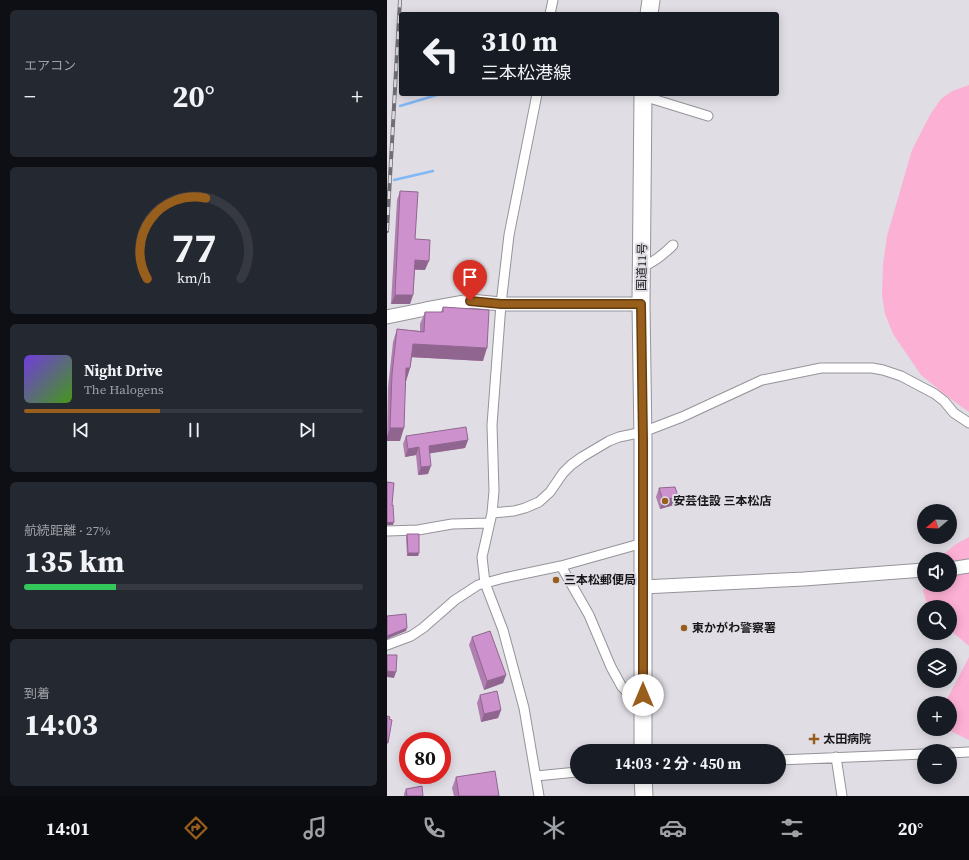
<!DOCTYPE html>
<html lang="ja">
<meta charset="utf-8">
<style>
body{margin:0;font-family:"Source Serif 4","Noto Sans JP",serif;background:#242831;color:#f1f3f6;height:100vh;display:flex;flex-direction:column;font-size:15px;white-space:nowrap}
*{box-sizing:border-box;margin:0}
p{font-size:13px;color:#9ea1a6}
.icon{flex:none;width:22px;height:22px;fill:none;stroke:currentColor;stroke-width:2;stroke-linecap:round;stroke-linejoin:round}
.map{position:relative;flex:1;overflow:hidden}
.sheet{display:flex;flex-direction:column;gap:10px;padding:10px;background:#0d0f14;width:387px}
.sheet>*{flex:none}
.banner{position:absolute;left:12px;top:12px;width:380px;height:84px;border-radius:4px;box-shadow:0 2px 10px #0003;background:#171b24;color:#f1f3f6;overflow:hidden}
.needle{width:26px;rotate:251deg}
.buttons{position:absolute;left:530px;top:504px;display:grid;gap:8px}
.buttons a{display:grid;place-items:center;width:40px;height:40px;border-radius:50%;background:#171b24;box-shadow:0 2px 10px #0003;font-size:20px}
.speed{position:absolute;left:12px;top:732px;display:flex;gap:8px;font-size:20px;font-weight:700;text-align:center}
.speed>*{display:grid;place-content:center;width:52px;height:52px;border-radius:50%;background:#171b24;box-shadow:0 2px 10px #0003;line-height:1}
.speed .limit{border:6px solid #d22;background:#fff;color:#111}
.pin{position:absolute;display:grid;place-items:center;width:34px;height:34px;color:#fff;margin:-41px -17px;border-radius:50% 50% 50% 0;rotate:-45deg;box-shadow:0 0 4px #0007}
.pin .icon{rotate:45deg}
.me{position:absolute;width:44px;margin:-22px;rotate:0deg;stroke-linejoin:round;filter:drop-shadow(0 0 3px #0008)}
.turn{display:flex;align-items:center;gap:14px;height:84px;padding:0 16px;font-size:18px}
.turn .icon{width:52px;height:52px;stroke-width:2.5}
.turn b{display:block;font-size:28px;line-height:34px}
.big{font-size:30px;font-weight:700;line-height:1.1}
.sheet .tile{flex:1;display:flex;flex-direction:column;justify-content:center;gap:6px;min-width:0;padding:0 14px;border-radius:6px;background:#242831}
.sheet .dial{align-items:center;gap:0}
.dial svg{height:104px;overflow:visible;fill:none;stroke:#363941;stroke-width:7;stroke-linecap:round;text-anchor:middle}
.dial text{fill:#f1f3f6;stroke:none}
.song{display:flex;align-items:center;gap:12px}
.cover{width:48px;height:48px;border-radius:6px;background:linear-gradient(135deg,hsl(260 70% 55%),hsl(100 70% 35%))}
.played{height:4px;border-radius:2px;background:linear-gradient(90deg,#985e1c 40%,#363941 40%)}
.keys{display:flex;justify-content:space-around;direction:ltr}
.heat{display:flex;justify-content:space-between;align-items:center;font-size:22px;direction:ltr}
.charge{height:6px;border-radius:3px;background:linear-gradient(90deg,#34c759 27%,#363941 0)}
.trip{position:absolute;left:183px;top:744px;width:216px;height:40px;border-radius:20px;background:#171b24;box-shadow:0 2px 10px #0003;font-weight:700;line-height:40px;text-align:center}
.tab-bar{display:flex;height:64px;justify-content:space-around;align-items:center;background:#090b0e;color:#9ea1a6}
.tab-bar .icon{width:28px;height:28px}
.tab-bar .selected{color:#985e1c}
.tab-bar b{font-size:18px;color:#f1f3f6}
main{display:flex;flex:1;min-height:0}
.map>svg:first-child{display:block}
</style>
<main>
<section class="sheet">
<div class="tile"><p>エアコン</p>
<div class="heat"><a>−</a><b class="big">20°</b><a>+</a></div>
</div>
<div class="tile dial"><svg viewBox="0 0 100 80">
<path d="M14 69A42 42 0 1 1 86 69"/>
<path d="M14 69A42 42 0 0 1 59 7" stroke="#985e1c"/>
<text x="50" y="56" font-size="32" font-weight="700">77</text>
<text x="50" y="72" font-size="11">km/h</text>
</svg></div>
<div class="tile">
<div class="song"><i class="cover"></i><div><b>Night Drive</b><p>The Halogens</p></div></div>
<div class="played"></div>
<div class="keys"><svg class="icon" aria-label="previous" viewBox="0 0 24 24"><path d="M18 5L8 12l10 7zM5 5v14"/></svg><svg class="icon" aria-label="pause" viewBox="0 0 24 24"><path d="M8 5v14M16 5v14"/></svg><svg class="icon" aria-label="next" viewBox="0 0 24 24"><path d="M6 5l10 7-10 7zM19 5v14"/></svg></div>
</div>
<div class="tile"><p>航続距離 · 27%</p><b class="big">135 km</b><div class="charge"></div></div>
<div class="tile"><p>到着</p><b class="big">14:03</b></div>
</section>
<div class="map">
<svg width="582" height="796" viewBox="0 0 582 796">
<rect width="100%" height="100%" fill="#e0dde5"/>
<path fill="#fcb0d3" d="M582 85V412L561 397 534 375 506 334 498 314 495 295 496 265 500 236 525 150 543 115 554 99 565 91Z
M582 537V646L563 630V607H541L536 591 538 585H563V559H551L569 544Z
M582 657V740L559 729H563V703H558Z"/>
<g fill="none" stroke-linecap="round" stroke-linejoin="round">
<path stroke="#82b7f5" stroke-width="2.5" d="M13 106 53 94
M7 180 46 171"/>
<g stroke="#96939a" stroke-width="11">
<path id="street" d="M163 14 166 0
M150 94 122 235 114 304 105 425 107 491 105 513 95 557 98 583 116 630 137 708 152 796
M256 96 321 116
M255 267C268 262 277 254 286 245
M105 513 127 511 138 508 152 502 163 492 176 473 184 465 195 457 222 441 232 437 256 432 295 417 375 380 434 368H485L496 370 514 376 548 394 557 401 567 413 582 423
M0 531 31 530 65 524 102 523
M174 566 202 615 224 667 235 687 256 709
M0 645 24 636 36 628 68 600 91 585 117 578 174 566 256 543
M563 753 582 752
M449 757 455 796
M392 760 537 754
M149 776 190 772"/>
</g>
<g stroke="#96939a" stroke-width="15">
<path id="secondary" d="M0 317 39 309 83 301 114 304H254
M563 569 582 566
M256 587 417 579 537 570"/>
</g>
<g stroke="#96939a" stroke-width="19">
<path id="highway" d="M262 14 264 0
M256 94 254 304 256 441V751
M256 777 257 796"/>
</g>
<use href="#street" stroke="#fff" stroke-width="9"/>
<use href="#secondary" stroke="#fff" stroke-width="13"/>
<use href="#highway" stroke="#fff" stroke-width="17"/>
<g stroke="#706e73" stroke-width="4">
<path id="rail" d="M0 231 13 0"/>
</g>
<use href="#rail" stroke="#e0dde5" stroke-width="2.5" stroke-dasharray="8" stroke-linecap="butt"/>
</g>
<path fill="#b07eb0" d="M13 191 38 270H28L26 295 23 304H4L10 200Z
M56 307 96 361 25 357 23 368 19 381 13 441H0L1 387 6 342 10 329 33 331V324L38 312H54Z
M19 436 81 440 78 448 42 453 41 474 31 475 29 455 18 457 16 444Z
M272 488 287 505 273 509 269 497Z
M20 534 32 553 31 556H20L19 537Z
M85 637 119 675 116 683 97 690 82 645Z
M93 695 114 710 111 718 94 722 90 703Z
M69 777 112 796H67L65 788Z
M19 789 36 796H17V794Z"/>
<path fill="#906690" d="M28 260 42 261 38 270 25 269Z
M8 295H26L23 304H4Z
M26 344 100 348 96 361 21 357Z
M19 368H23L19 381Z
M3 428H17L13 441H0V437Z
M81 440 78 448 39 454 42 446Z
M32 447 29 455 18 457 21 449Z
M44 466 41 474 31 475 34 467Z
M291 496 287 505 273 509 276 501Z
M0 522H7L6 525H0Z
M21 553H32L31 556H20Z
M20 628 19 631 0 639V636Z
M0 671 9 672 7 678 0 677Z
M119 675 116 683 97 690 100 681Z
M114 710 111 718 94 722 97 714Z"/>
<path fill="#cd92cd" stroke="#906690" d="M13 191 31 192 28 239 43 240 42 261 28 260 26 295H8Z
M56 307 102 310 100 348 26 344 23 368H19L17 428H3L5 374 10 329 37 332 38 312H56Z
M79 427 81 440 42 446 44 466 34 467 32 447 21 449 19 436Z
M0 482 7 483 5 505H6L7 522 0 523Z
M288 487 291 496 276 501 272 488Z
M20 534H32V553H21Z
M19 614 20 628 0 636V616Z
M103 631 119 675 100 681 85 637Z
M0 655H10L9 672 0 671Z
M110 691 114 710 97 714 93 695Z
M0 716 3 717 2 719 5 720 1 743H0Z
M108 771 112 796H72L69 777Z
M35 786 36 796H20L19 789Z"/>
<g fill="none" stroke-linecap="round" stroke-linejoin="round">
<g stroke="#633d12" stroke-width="10">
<path id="route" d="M83 301 114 304H254L256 441V695"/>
</g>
<use href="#route" stroke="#985e1c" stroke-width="7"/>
</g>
<g fill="#985e1c" stroke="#e0dde5" stroke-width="1.5">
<circle cx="278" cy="501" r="4"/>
<circle cx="169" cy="580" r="4"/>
<circle cx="297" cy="628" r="4"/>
<path d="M425 733h4v4h4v4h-4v4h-4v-4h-4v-4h4z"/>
</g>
<g text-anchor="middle" stroke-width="4" stroke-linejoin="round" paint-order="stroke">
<g font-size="12" fill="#18171a" stroke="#e0dde5">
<text transform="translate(255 267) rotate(-89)" y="4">国道11号</text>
</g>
<g font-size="12" font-weight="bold" fill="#18171a" stroke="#e0dde5" text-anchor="start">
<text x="286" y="505">安芸住設 三本松店</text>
<text x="177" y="584">三本松郵便局</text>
<text x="305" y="632">東かがわ警察署</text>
<text x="436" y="743">太田病院</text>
</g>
</g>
</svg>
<div class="buttons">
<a><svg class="needle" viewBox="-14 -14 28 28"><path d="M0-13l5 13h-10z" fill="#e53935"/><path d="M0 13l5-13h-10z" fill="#9ea1a6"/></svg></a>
<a><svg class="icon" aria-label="sound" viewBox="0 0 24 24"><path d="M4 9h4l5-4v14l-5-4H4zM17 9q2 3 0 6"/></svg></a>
<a><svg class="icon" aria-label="search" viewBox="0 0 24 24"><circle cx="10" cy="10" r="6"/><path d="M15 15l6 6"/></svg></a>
<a><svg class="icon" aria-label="layers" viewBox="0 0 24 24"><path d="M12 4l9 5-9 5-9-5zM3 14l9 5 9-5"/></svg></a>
<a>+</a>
<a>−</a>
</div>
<div class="speed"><div class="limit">80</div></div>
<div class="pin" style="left:83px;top:301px;background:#d93025"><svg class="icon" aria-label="arrive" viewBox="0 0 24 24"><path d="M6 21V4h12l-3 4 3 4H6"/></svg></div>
<svg class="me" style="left:256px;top:695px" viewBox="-20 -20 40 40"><circle r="19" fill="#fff"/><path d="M0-13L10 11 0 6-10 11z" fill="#985e1c"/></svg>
<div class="trip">14:03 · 2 分 · 450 m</div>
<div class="banner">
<div class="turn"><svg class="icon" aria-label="left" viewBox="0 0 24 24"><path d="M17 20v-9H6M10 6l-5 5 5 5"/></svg><div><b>310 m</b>三本松港線</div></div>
</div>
</div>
</main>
<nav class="tab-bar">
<b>14:01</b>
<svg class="icon selected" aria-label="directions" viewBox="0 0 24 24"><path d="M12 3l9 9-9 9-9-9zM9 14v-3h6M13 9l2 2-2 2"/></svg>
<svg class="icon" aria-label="music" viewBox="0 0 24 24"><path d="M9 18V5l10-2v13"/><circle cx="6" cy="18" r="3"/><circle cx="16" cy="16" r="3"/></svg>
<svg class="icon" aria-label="phone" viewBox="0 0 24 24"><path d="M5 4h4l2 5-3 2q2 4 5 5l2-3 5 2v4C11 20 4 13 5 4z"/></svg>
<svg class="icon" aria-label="climate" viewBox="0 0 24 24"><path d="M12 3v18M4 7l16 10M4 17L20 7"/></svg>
<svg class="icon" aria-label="car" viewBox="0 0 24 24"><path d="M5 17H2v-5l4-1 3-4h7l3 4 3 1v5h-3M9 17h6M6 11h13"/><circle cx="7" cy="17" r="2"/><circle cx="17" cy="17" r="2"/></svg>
<svg class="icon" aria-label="filters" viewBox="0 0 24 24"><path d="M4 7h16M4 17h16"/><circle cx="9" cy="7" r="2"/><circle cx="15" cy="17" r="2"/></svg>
<b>20°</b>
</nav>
